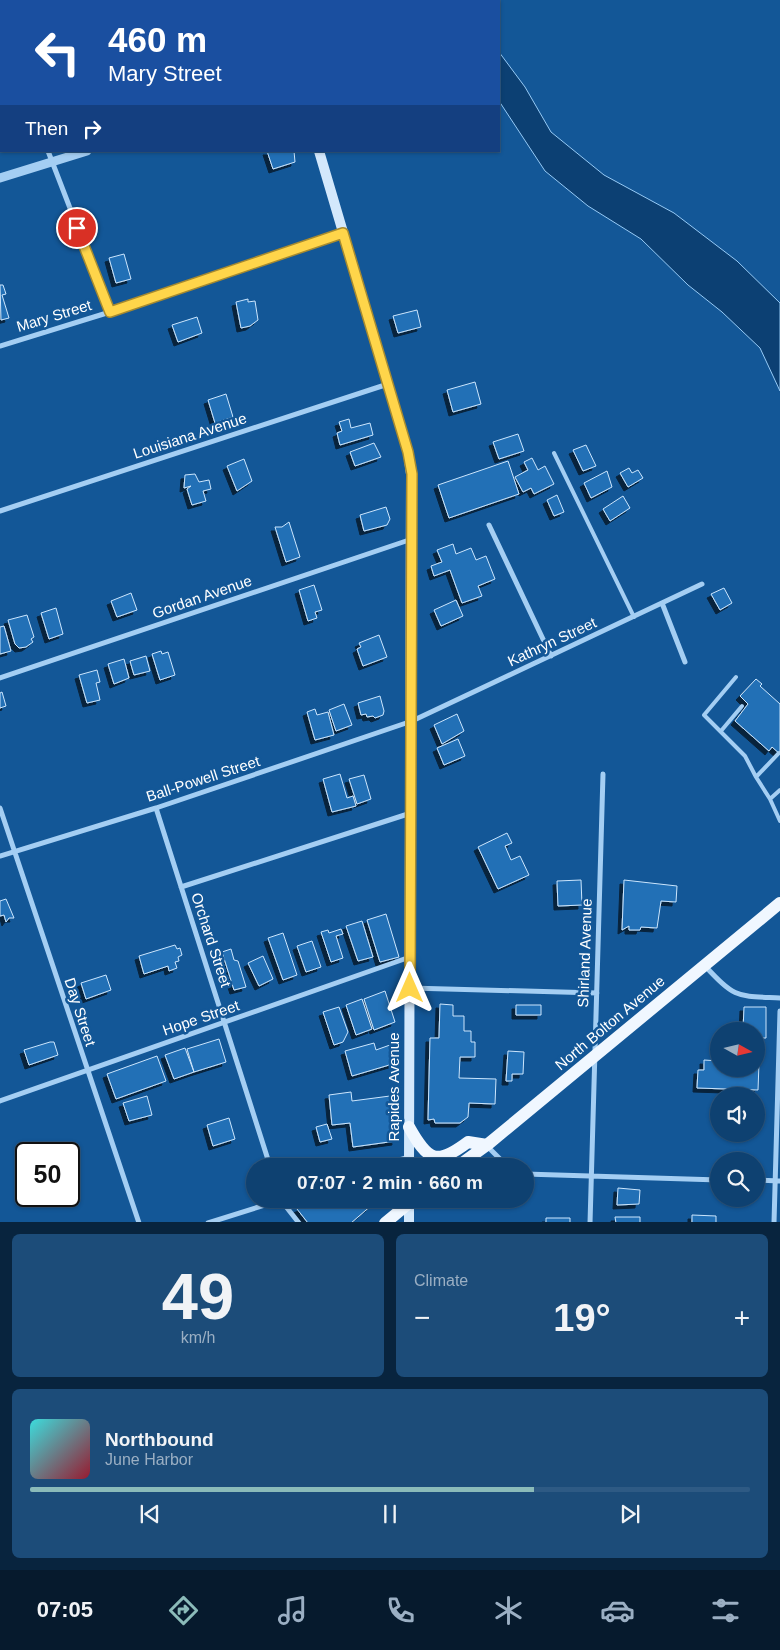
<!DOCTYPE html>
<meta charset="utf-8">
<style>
body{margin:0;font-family:Helvetica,sans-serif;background:#1c4c79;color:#f1f3f6;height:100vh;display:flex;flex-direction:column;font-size:19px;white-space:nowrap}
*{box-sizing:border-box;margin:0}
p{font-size:16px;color:#9bafc3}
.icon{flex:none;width:28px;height:28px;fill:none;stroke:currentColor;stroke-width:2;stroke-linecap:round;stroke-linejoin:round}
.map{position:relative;height:1222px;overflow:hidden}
.panel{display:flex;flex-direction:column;gap:12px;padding:12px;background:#08243e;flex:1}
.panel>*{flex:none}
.banner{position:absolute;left:0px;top:0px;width:500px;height:152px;box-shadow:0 1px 4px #0004,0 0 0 1px #2e5a84;background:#1a4fa0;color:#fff;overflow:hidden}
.needle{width:32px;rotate:98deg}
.tools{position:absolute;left:710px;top:1022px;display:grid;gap:10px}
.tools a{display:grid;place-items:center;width:55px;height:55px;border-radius:50%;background:#0e4171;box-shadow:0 1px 4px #0004,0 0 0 1px #2e5a84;font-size:25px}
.speed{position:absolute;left:15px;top:1142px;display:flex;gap:10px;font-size:25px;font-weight:700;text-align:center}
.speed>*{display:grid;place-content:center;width:65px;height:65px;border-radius:50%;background:#0e4171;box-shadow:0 1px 4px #0004,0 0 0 1px #2e5a84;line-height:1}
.speed .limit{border:2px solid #111;border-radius:8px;background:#fff;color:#111}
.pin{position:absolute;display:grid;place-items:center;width:42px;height:42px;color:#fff;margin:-21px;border:2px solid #fff;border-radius:50%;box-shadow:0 1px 5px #0007}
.me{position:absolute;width:55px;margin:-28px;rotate:0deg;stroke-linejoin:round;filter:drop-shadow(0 0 4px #0008)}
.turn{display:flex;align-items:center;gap:18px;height:105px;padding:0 25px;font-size:22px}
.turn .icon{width:65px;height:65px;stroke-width:2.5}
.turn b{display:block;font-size:35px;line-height:42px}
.then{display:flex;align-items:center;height:48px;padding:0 25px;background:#0003;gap:10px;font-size:19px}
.big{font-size:38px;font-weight:700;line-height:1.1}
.panel .card{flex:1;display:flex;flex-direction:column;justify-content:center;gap:8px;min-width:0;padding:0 18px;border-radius:8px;background:#1c4c79}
.panel .dial{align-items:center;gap:0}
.dial b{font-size:65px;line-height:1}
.song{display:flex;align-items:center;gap:15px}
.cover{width:60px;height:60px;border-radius:8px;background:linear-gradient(135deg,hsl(180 70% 55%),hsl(350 70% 35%))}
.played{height:5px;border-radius:2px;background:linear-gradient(90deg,#8bbbb9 70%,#2e5a84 70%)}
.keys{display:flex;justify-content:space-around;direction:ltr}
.heat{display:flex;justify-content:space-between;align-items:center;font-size:28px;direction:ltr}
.panel .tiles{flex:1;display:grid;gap:12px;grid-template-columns:1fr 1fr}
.card:last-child{grid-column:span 2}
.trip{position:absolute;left:246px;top:1158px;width:288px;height:50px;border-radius:25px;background:#0e4171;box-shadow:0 1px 4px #0004,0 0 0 1px #2e5a84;font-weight:700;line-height:50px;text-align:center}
.dock{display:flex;height:80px;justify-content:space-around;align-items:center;background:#061a2d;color:#9bafc3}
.dock .icon{width:35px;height:35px}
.dock .active{color:#8bbbb9}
.dock b{font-size:22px;color:#f1f3f6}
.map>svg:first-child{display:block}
</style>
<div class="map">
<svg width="780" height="1223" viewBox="0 0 780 1223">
<defs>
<filter id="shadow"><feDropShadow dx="-4" dy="4" stdDeviation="0" flood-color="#0009"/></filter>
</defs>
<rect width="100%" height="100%" fill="#135797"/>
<path fill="#0c4073" stroke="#96caf6" d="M499 52 525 87 551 132 604 175 674 213 737 261 780 303V391L760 348 722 312 688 285 641 239 588 206 545 171 499 101Z"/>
<path fill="#216fb6" stroke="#cce6fd" filter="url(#shadow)" d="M267 151H294L295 162 273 169Z
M124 254 131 279 116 283 109 258Z
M0 285H3L6 294 2 295 9 318 1 320Z
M248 299V302L255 301 258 320 250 326 241 328 236 302Z
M417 310 421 327 398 333 393 316Z
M197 317 202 333 178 342 172 325Z
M475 382 481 404 453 412 447 390Z
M226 394 233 417 215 423 208 400Z
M349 419 351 428 370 423 373 435 340 445 337 433 342 431 339 422Z
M518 434 524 451 499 459 493 442Z
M374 443 381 457 355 466 350 452Z
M586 445 596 466 583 471 573 450Z
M532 458 538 470 545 466 554 484 534 494 531 488 523 492 515 477 528 470 524 462Z
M244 459 252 481 237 491 227 466Z
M508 461 519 494 449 518 438 485Z
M629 468 632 473 638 470 643 478 628 487 620 473Z
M607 471 612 487 591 498 584 483Z
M195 474 199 482 209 480 211 489 203 491 206 501 192 505 187 489 191 486 184 488 185 475Z
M557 495 564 512 554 516 547 500Z
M623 496 630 508 610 521 603 509Z
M386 507 390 519 387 525 364 531 360 515Z
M289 522 300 557 286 562 275 527H282Z
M453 544 456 554 471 548 476 560 486 556 495 579 478 586 482 596 462 603 450 570 434 576 431 566 442 562 437 550Z
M314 585 322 610 315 612 317 618 308 621 299 590Z
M724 588 732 603 720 610 711 594Z
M131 593 137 610 117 617 111 601Z
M456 600 463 616 441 626 434 610Z
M56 608 63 634 49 639 41 613Z
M27 615 34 637 31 639 33 642 26 647 19 648 15 644 8 620Z
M4 626 11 651 0 654V627Z
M379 635 387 657 363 666 357 649 361 647 359 643Z
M161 651 162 654 168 652 175 675 160 680 152 654Z
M146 656 150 671 134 675 130 661Z
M124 659 129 678 114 684 108 664Z
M97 670 100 682 96 683 100 700 87 703 79 675Z
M756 679 762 684 760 686 780 704V754L772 747 769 751 735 721 748 704 740 696Z
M2 692 6 706 0 708V693Z
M380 696 384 711 383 715 375 718 373 716 367 717 366 714 361 715 358 703Z
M344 704 352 725 336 731 329 710Z
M315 709 317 715 328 712 334 735 315 740 307 712Z
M457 714 464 731 442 744 434 725Z
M458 739 465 756 444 765 437 748Z
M340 774 347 798 353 796 356 806 332 812 323 779Z
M364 775 371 799 357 804 349 779Z
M507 833 512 843 505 846 511 860 520 856 529 875 498 889 478 847Z
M581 880 582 905 558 906 557 881Z
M624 880 677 886 676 902 661 901 657 928 641 927 640 930H629V926L622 930Z
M6 899 14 918H9L6 922 4 915 0 916V901Z
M386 914 399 957 380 962 367 920Z
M362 921 373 957 358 961 346 926Z
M341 929 343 934 336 936 343 958 331 962 321 932 328 930 329 933Z
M283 933 297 975 283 980 268 938Z
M312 941 321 967 306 972 297 946Z
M175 945 177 949 180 948 182 955 178 957 179 961 175 962 177 968 169 971 168 966 144 974 139 956Z
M231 949 234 960 238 961 246 987 234 990 222 952Z
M263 956 273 979 259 986 248 963Z
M106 975 111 990 86 999 81 983Z
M385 991 395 1022 374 1030 364 999Z
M362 999 372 1029 356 1035 346 1005Z
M440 1004 453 1005V1016H464V1031H471V1042H475V1057H460L459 1078 496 1079 495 1104 469 1103 468 1117 460 1123H435L434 1119 428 1120 430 1038H439Z
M516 1005H541V1015H516Z
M339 1007 348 1032 343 1042 334 1045 323 1012Z
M744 1007H766V1038H756V1031H743Z
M219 1039 226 1062 194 1072 187 1049Z
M50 1042H54L58 1055 29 1065 24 1050Z
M374 1043 376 1050 390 1045 396 1063 352 1076 345 1051Z
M185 1048 194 1072 174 1079 165 1055Z
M508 1051 524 1052 523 1074H512V1081H506Z
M157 1056 166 1081 116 1099 107 1074Z
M704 1060 719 1061V1069H756V1062L759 1063 758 1090 697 1088 698 1070H704Z
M351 1092 352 1101 390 1096 396 1141 353 1147 350 1123 332 1125 329 1095Z
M147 1096 152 1115 129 1121 123 1103Z
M229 1118 235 1139 213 1146 207 1125Z
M327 1124 332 1139 320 1142 316 1127Z
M618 1188 640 1190 639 1204 617 1205Z
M324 1199 329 1205 337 1199H368L373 1204 351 1223H308L297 1209Z
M692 1215 716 1216V1223H692Z
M615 1217H640V1223H616Z
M546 1218H570V1223H546Z"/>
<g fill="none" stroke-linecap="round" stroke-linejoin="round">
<path stroke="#a4cef3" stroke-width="4" d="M554 453 634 617
M736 677 704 715 745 756 756 777
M721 731 742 706
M780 790 770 799 780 821
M770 799 756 777 779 753"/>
<path stroke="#a4cef3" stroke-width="5" d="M97 1 101 0
M0 6 1 9
M0 32H1
M48 151 110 312
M0 346 110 312 343 233
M0 511 388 384
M489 525 551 656
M662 603 685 662
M0 678 412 539
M0 808 139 1223
M156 808 270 1166
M0 856 156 808 412 721 702 584
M181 887 411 813
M705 966C736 999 736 996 780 998
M410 988 597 993
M0 1101 410 957
M487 1146 507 1166
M380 1166 409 1157
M525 1174 719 1180
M756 1180 780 1181
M280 1199 299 1223
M208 1223 284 1199
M590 1223 603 774
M774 1223 780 1011"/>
<path stroke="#a4cef3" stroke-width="9" d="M0 178 87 151"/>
<path stroke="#d3e8fc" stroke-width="10" d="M276 0V1
M319 151 408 452 411 474 409 1166
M409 1200V1223"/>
<path stroke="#f0f7ff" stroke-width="12" d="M409 1127C428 1161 436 1166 468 1142L487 1145
M458 1166 487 1145 780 903
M385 1223 414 1199"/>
</g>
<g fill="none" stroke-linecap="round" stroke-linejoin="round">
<g stroke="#a68a30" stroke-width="12">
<path id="route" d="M77 228 110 312 343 233 408 452 412 474 410 988"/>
</g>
<use href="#route" stroke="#ffd54a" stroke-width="9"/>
</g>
<g text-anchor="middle" stroke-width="5" stroke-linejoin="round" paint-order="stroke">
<g font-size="15" fill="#fff" stroke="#135797">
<text transform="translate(54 316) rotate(-17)" y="5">Mary Street</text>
<text transform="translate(190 436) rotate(-18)" y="5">Louisiana Avenue</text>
<text transform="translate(202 597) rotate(-19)" y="5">Gordan Avenue</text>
<text transform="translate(552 642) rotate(-25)" y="5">Kathryn Street</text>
<text transform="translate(203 779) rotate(-18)" y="5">Ball-Powell Street</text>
<text transform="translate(211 940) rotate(72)" y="5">Orchard Street</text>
<text transform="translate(585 953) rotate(-88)" y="5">Shirland Avenue</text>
<text transform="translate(80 1012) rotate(72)" y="5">Day Street</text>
<text transform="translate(201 1018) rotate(-19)" y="5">Hope Street</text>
<text transform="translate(610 1023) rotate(-40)" y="5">North Bolton Avenue</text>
<text transform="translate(394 1087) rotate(-90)" y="5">Rapides Avenue</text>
</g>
</g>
</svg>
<div class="tools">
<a><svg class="needle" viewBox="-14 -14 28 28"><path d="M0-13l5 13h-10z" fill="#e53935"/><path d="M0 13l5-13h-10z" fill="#9bafc3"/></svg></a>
<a><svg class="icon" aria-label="sound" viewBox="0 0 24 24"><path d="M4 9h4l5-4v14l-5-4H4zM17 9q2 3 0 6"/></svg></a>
<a><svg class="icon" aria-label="search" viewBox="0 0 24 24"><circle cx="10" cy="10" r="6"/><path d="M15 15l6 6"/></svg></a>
</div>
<div class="speed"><div class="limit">50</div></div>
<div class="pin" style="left:77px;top:228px;background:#d93025"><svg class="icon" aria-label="arrive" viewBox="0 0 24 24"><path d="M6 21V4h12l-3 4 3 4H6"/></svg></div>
<svg class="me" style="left:410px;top:988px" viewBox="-20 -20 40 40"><path d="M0-17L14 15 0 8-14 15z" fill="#ffd54a" stroke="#fff" stroke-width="4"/></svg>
<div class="trip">07:07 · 2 min · 660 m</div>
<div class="banner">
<div class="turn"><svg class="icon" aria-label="left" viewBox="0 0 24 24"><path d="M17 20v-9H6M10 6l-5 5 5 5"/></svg><div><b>460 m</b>Mary Street</div></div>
<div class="then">Then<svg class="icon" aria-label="right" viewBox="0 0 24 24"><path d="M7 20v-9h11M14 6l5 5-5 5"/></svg></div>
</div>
</div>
<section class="panel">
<div class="tiles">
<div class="card dial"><b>49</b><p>km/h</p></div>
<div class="card"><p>Climate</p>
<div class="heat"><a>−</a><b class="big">19°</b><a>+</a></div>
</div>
<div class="card">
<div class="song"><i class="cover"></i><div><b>Northbound</b><p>June Harbor</p></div></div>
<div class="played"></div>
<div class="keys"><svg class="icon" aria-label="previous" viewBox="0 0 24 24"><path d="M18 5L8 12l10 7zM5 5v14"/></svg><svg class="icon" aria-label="pause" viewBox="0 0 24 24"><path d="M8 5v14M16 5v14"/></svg><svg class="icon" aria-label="next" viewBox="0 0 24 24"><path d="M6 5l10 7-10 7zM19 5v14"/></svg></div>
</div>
</div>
</section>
<nav class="dock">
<b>07:05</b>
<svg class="icon active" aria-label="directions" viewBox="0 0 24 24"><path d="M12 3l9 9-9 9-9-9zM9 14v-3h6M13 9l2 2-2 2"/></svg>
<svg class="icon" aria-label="music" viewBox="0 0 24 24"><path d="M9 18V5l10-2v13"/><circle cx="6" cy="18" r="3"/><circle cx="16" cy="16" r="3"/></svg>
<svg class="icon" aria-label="phone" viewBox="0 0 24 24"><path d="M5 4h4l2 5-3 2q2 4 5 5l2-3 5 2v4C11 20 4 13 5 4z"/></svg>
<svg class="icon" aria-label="climate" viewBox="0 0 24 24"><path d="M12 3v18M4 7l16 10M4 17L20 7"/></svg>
<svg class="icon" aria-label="car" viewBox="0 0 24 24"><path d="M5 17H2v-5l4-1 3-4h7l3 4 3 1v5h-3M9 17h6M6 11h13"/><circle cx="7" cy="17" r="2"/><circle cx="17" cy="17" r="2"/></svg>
<svg class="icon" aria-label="filters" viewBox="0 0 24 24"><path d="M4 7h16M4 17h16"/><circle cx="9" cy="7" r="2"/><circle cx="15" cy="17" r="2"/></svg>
</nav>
